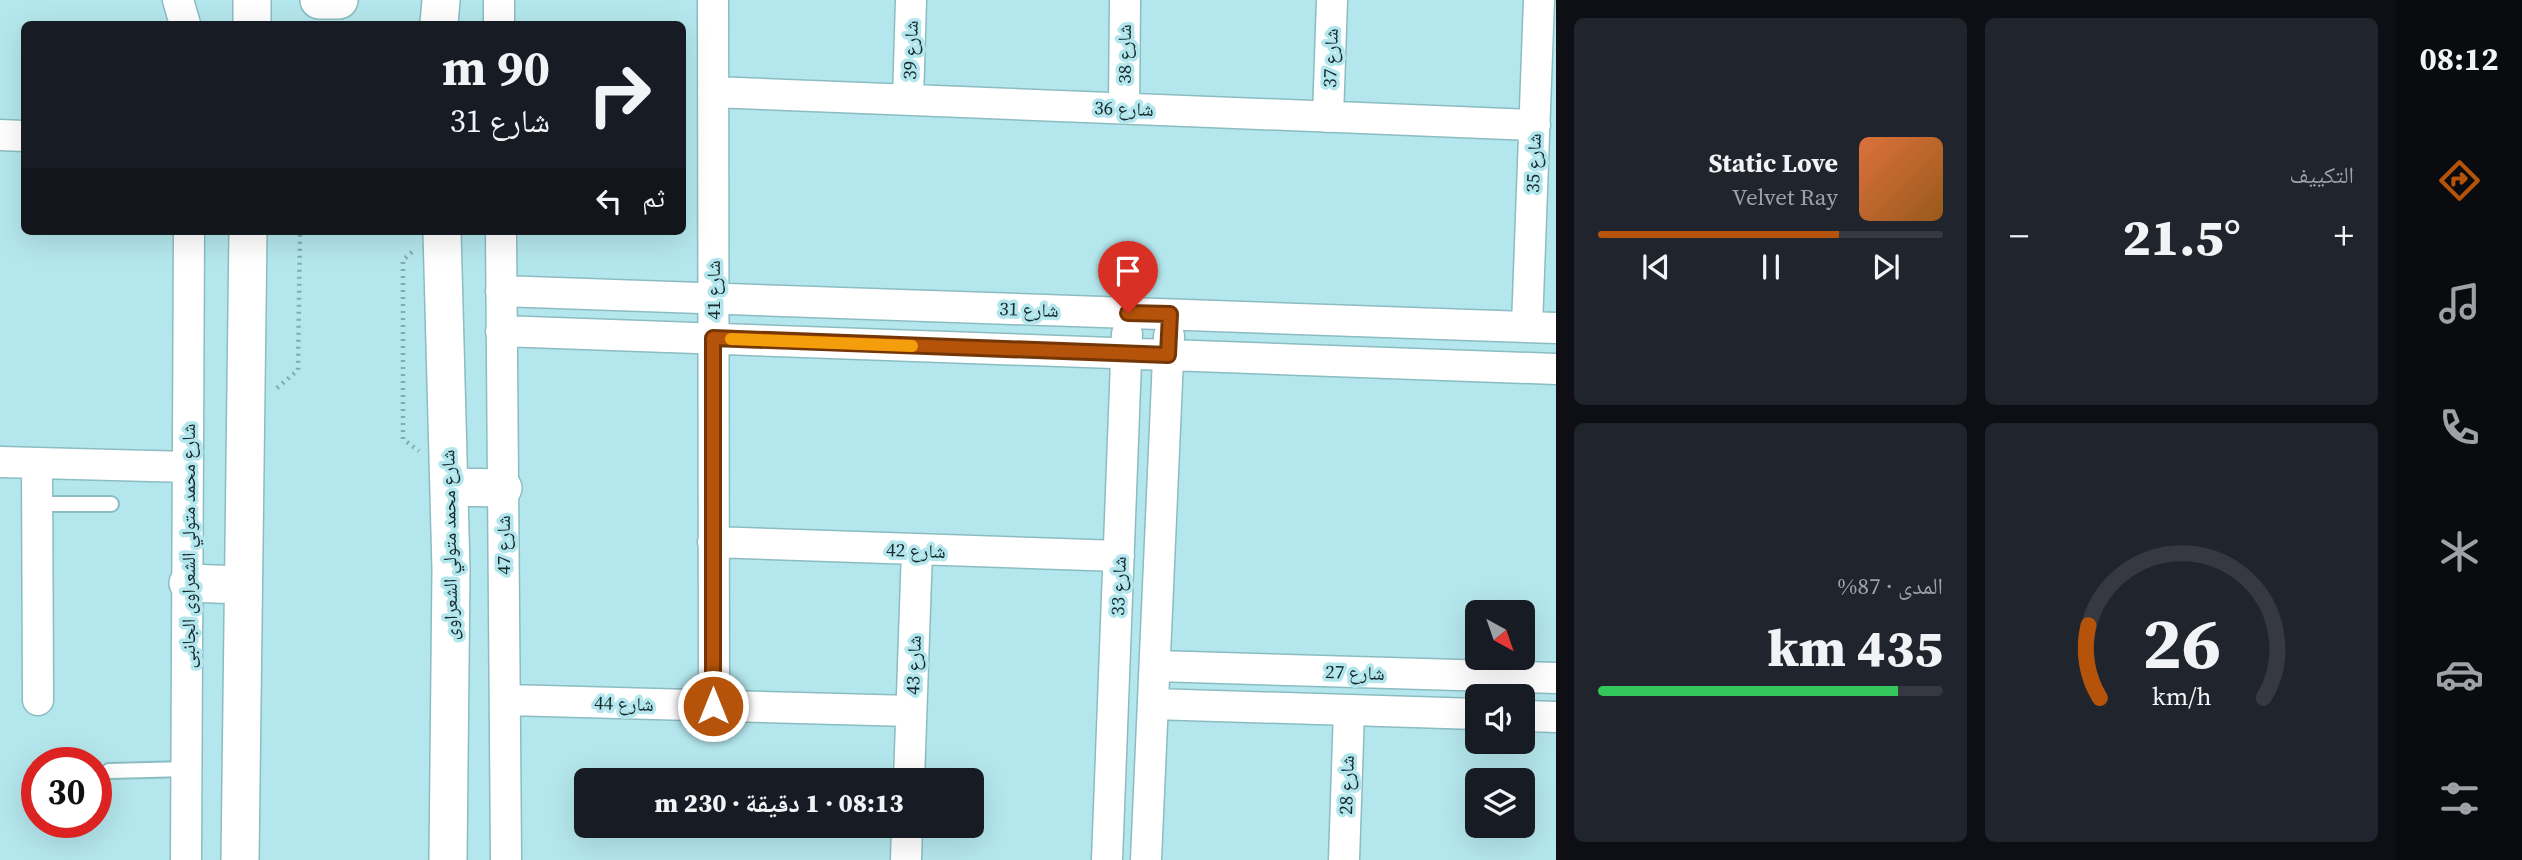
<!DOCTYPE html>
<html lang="ar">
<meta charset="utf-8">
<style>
body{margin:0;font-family:"Source Serif 4","Noto Naskh Arabic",serif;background:#20242c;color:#f1f3f6;direction:rtl;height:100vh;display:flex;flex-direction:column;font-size:26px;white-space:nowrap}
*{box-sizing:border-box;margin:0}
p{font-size:23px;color:#9ea1a6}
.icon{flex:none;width:38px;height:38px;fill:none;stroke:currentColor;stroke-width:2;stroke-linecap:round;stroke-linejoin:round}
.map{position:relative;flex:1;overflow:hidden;direction:ltr}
.sheet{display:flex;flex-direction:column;gap:18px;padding:18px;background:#0d0f14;width:840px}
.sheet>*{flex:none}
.guide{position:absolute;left:21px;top:21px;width:665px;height:214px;border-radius:10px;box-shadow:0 7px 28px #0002;direction:rtl;background:#171b24;color:#f1f3f6;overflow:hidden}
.needle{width:46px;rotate:140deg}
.buttons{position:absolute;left:1465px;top:600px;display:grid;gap:14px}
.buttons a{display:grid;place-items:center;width:70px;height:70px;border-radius:10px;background:#171b24;box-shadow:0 7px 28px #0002;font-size:35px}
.speed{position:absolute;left:21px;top:747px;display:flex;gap:14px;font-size:35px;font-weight:700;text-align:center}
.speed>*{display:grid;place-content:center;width:91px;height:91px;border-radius:50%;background:#171b24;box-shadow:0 7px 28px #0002;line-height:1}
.speed .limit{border:10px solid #d22;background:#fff;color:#111}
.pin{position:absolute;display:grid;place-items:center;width:60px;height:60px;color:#fff;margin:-72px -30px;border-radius:50% 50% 50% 0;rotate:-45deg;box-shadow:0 0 7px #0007}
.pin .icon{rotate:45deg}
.me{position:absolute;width:77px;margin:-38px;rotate:0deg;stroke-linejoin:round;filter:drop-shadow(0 0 5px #0008)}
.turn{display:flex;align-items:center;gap:24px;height:147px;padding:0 21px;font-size:32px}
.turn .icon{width:91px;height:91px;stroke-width:2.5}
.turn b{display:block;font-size:49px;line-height:60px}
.then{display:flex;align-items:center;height:66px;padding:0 21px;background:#0003;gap:14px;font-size:26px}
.big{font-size:52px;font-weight:800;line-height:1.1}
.sheet .tile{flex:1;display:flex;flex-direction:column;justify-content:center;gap:10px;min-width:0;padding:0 24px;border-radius:10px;background:#20242c}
.sheet .dial{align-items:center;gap:0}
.dial svg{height:182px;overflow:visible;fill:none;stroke:#363941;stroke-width:7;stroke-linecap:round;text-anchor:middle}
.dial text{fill:#f1f3f6;stroke:none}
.song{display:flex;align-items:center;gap:21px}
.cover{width:84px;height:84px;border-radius:10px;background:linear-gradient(135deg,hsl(20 70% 55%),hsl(30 70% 35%))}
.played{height:7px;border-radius:4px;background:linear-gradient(90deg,#b45309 70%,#363941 70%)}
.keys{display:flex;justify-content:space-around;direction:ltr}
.heat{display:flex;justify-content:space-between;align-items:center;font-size:38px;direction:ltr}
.charge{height:10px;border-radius:5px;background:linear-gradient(90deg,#34c759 87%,#363941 0)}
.sheet .tiles{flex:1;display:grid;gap:18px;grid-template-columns:repeat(2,1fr)}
.trip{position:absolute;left:574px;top:768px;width:410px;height:70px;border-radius:10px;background:#171b24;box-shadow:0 7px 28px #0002;font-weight:800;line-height:70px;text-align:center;direction:rtl}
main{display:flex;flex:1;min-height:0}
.tab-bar{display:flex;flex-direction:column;width:126px;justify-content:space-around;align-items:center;background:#090b0e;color:#9ea1a6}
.tab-bar .icon{width:49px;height:49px}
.tab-bar .current{color:#b45309}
.tab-bar b{font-size:32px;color:#f1f3f6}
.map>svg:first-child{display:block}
</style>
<main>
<nav class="tab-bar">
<b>08:12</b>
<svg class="icon current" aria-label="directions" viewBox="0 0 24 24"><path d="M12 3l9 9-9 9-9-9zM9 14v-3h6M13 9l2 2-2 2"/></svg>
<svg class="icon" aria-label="music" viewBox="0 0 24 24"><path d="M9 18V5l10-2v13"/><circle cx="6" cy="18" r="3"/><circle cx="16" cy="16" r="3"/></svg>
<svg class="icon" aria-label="phone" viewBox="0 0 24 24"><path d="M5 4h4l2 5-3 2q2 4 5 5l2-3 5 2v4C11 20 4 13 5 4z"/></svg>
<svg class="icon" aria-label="climate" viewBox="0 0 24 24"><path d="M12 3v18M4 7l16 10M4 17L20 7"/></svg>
<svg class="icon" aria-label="car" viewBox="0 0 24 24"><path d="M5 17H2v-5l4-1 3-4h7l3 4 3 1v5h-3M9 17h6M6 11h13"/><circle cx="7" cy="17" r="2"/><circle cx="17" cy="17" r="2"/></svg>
<svg class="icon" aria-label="filters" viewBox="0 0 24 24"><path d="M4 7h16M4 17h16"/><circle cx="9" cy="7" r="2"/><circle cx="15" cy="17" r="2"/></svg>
</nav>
<section class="sheet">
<div class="tiles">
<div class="tile"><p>التكييف</p>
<div class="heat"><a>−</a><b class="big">21.5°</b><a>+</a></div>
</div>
<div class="tile">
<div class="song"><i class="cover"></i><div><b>Static Love</b><p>Velvet Ray</p></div></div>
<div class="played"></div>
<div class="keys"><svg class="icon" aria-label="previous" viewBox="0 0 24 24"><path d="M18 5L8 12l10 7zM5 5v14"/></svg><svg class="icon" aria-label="pause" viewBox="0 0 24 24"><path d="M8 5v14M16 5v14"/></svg><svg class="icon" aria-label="next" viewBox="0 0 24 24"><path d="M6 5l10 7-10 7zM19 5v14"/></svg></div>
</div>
<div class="tile dial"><svg viewBox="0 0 100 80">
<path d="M14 69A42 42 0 1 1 86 69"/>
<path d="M14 69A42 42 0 0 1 9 37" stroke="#b45309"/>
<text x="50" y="56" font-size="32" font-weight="700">26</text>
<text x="50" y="72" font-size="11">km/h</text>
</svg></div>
<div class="tile"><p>المدى · 87%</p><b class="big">435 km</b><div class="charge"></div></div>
</div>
</section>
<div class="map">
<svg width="1556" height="860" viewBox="0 0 1556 860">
<rect width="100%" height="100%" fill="#b4e7ed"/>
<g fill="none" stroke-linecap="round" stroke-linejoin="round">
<g stroke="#8bbcc2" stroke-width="18">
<path id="service" d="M37 504H111
M109 771 187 769"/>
</g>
<g stroke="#8bbcc2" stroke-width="33">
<path id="minor" d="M178 0 185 24
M499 0V24
M713 0 714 706
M713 92 1535 125
M908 100 911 0
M1124 108 1125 0
M1328 117 1332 0
M0 135 24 136
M501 231 506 860
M501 291 1556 328
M1527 326 1539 0
M501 331 1556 369
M0 462 188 467
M37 463 38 700
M713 542 1119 556
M1155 666 1556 678
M505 700 911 711
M1153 704 1477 714
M1522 716 1556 717
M909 780 917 550
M186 860 189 231
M906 860 907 826
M1107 860 1127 334
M1146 860 1169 336
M1344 860 1349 710"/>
</g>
<g stroke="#8bbcc2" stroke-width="40">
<path id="tertiary" d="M319 0H339
M252 24V0
M439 24 441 0
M442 231 451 570 448 860
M449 487 503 488
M188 583 242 585
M240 860 248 231"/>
</g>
<path stroke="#82abb0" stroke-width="4.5" stroke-dasharray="2 5" stroke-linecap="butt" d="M412 252 403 260V439L419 451
M277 388 298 370 300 231"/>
<use href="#service" stroke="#fff" stroke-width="14"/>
<use href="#minor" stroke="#fff" stroke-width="30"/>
<use href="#tertiary" stroke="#fff" stroke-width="37"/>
</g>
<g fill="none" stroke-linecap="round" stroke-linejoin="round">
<g stroke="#753606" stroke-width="18">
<path id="route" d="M713 706V338L1168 355 1170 314 1128 313"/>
</g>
<use href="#route" stroke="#b45309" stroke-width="12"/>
<path stroke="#f59e0b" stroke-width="12" d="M731 339 912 346"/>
</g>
<g text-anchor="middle" stroke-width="7" stroke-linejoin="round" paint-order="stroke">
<g font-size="19" fill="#162a2d" stroke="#b4e7ed">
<text transform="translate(910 50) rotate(-88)" y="7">شارع 39</text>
<text transform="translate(1124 54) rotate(-90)" y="7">شارع 38</text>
<text transform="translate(1330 58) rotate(-88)" y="7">شارع 37</text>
<text transform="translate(1124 108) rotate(2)" y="7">شارع 36</text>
<text transform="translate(1533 163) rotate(-88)" y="7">شارع 35</text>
<text transform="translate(713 290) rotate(-90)" y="7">شارع 41</text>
<text transform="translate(1029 309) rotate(2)" y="7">شارع 31</text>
<text transform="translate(449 545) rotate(-91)" y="7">شارع محمد متولي الشعراوى</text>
<text transform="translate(503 545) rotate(-90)" y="7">شارع 47</text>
<text transform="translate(188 546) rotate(-90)" y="7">شارع محمد متولي الشعراوى الجانبى</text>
<text transform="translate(916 550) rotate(2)" y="7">شارع 42</text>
<text transform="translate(1118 586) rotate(-88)" y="7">شارع 33</text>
<text transform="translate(913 665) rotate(-88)" y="7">شارع 43</text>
<text transform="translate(1355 672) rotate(2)" y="7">شارع 27</text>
<text transform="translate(624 703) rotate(2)" y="7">شارع 44</text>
<text transform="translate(1346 785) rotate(-88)" y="7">شارع 28</text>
</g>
</g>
</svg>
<div class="buttons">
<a><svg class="needle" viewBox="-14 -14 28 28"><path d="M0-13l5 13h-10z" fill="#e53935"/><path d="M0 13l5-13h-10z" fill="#9ea1a6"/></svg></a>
<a><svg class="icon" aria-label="sound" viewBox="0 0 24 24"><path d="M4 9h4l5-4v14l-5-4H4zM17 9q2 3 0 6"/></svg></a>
<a><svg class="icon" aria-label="layers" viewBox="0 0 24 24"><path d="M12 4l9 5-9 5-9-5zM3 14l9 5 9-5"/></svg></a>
</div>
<div class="speed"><div class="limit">30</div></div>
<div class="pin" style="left:1128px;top:313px;background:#d93025"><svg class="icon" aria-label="arrive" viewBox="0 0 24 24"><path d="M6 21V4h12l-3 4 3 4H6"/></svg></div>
<svg class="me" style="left:713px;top:706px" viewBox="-20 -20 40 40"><circle r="17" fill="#b45309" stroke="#fff" stroke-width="3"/><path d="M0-11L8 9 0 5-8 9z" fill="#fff"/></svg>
<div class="trip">08:13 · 1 دقيقة · 230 m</div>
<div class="guide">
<div class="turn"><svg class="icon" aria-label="right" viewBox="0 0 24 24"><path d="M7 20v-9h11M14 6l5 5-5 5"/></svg><div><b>90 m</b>شارع 31</div></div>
<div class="then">ثم<svg class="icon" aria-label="left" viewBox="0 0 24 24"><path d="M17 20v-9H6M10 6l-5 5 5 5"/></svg></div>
</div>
</div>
</main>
